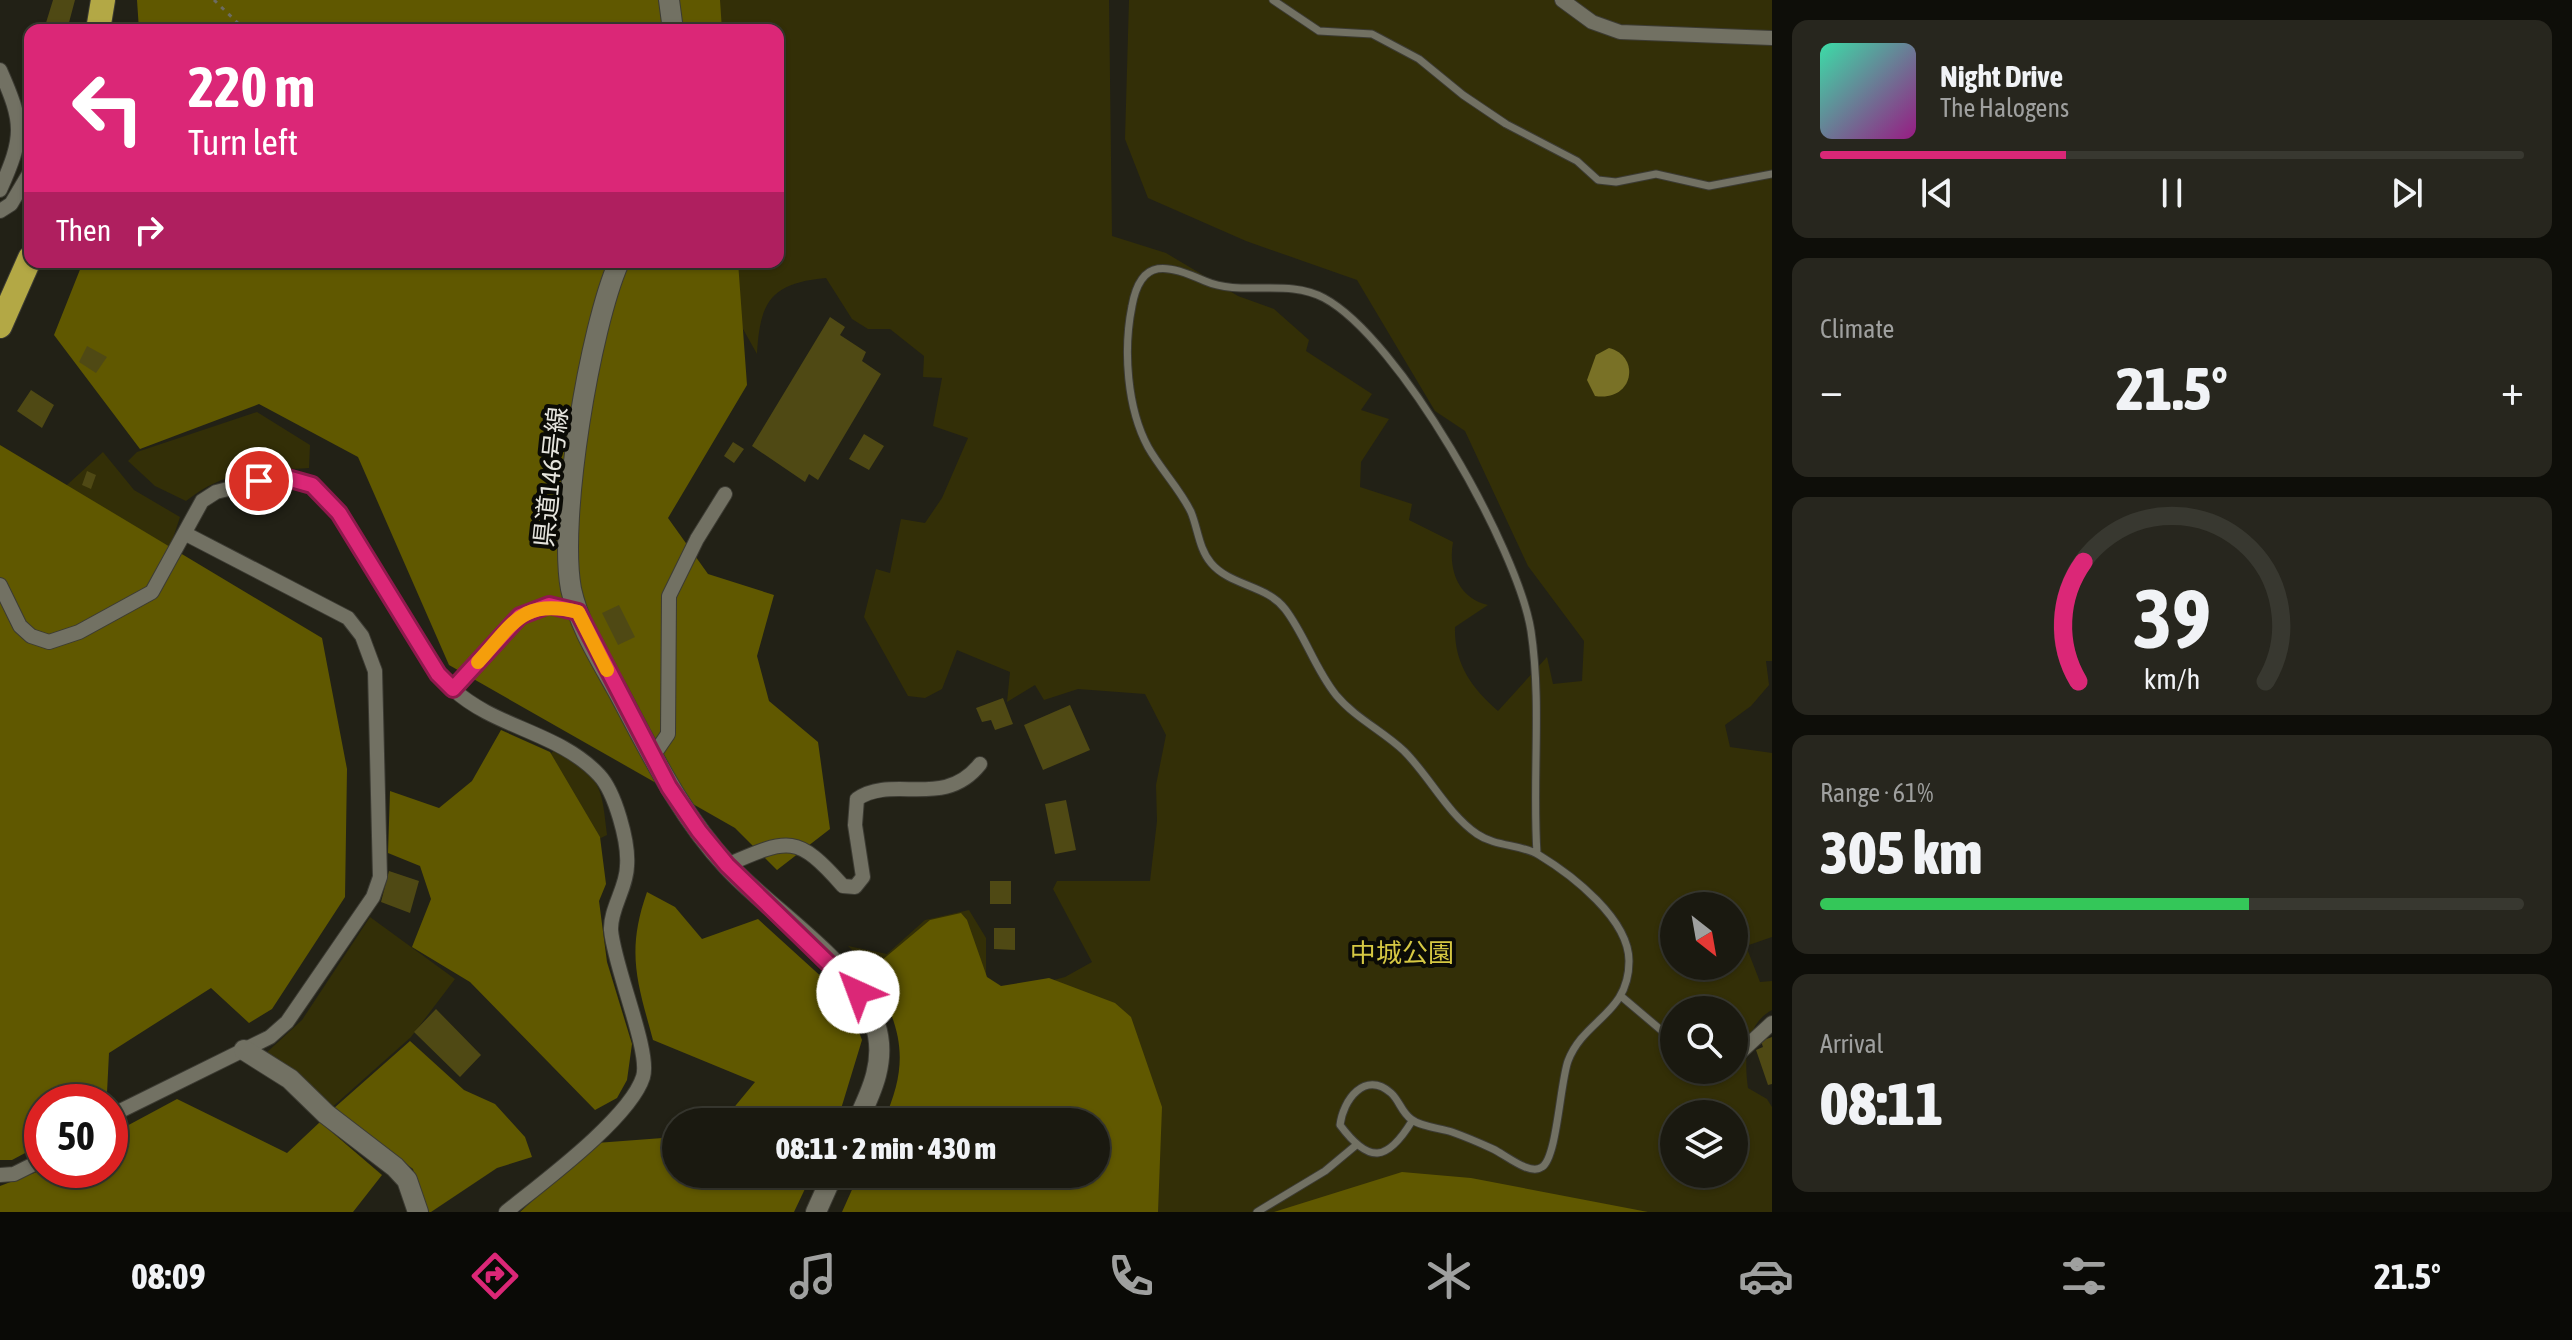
<!DOCTYPE html>
<meta charset="utf-8">
<style>
body{margin:0;font-family:"Asap Condensed","Noto Sans JP",sans-serif;background:#27261e;color:#f1f3f6;height:100vh;display:flex;flex-direction:column;font-size:30px;white-space:nowrap}
*{box-sizing:border-box;margin:0}
p{font-size:26px;color:#9fa09f}
.icon{flex:none;width:44px;height:44px;fill:none;stroke:currentColor;stroke-width:2;stroke-linecap:round;stroke-linejoin:round}
.map{position:relative;flex:1;overflow:hidden}
.panel{display:flex;flex-direction:column;gap:20px;padding:20px;background:#0e0e09;width:800px}
.panel>*{flex:none}
.hud{position:absolute;left:24px;top:24px;width:760px;height:244px;border-radius:16px;box-shadow:0 2px 6px #0004,0 0 0 2px #383830;background:#db2777;color:#fff;overflow:hidden}
.needle{width:52px;rotate:149deg}
.tools{position:absolute;left:1660px;top:892px;display:grid;gap:16px}
.tools a{display:grid;place-items:center;width:88px;height:88px;border-radius:50%;background:#1a1910;box-shadow:0 2px 6px #0004,0 0 0 2px #383830;font-size:40px}
.speed{position:absolute;left:24px;top:1084px;display:flex;gap:16px;font-size:40px;font-weight:700;text-align:center}
.speed>*{display:grid;place-content:center;width:104px;height:104px;border-radius:50%;background:#1a1910;box-shadow:0 2px 6px #0004,0 0 0 2px #383830;line-height:1}
.speed .limit{border:12px solid #d22;background:#fff;color:#111}
.pin{position:absolute;display:grid;place-items:center;width:68px;height:68px;color:#fff;margin:-34px;border:4px solid #fff;border-radius:50%;box-shadow:0 2px 8px #0007}
.me{position:absolute;width:88px;margin:-44px;rotate:317deg;stroke-linejoin:round;filter:drop-shadow(0 0 6px #0008)}
.turn{display:flex;align-items:center;gap:28px;height:168px;padding:0 32px;font-size:36px}
.turn .icon{width:104px;height:104px;stroke-width:2.5}
.turn b{display:block;font-size:56px;line-height:68px}
.then{display:flex;align-items:center;height:76px;padding:0 32px;background:#0003;gap:16px;font-size:30px}
.big{font-size:60px;font-weight:800;line-height:1.1}
.panel .card{flex:1;display:flex;flex-direction:column;justify-content:center;gap:12px;min-width:0;padding:0 28px;border-radius:16px;background:#27261e}
.panel .dial{align-items:center;gap:0}
.dial svg{height:208px;overflow:visible;fill:none;stroke:#383830;stroke-width:7;stroke-linecap:round;text-anchor:middle}
.dial text{fill:#f1f3f6;stroke:none}
.song{display:flex;align-items:center;gap:24px}
.cover{width:96px;height:96px;border-radius:12px;background:linear-gradient(135deg,hsl(160 70% 55%),hsl(310 70% 35%))}
.played{height:8px;border-radius:4px;background:linear-gradient(90deg,#db2777 35%,#383830 35%)}
.keys{display:flex;justify-content:space-around;direction:ltr}
.heat{display:flex;justify-content:space-between;align-items:center;font-size:44px;direction:ltr}
.charge{height:12px;border-radius:6px;background:linear-gradient(90deg,#34c759 61%,#383830 0)}
.trip{position:absolute;left:662px;top:1108px;width:448px;height:80px;border-radius:40px;background:#1a1910;box-shadow:0 2px 6px #0004,0 0 0 2px #383830;font-weight:800;line-height:80px;text-align:center}
.tab-bar{display:flex;height:128px;justify-content:space-around;align-items:center;background:#0a0a06;color:#9fa09f}
.tab-bar .icon{width:56px;height:56px}
.tab-bar .current{color:#db2777}
.tab-bar b{font-size:36px;color:#f1f3f6}
main{display:flex;flex:1;min-height:0}
.map>svg:first-child{display:block}
</style>
<main>
<div class="map">
<svg width="1772" height="1212" viewBox="0 0 1772 1212">
<rect width="100%" height="100%" fill="#222116"/>
<path fill="#332f07" fill-rule="evenodd" d="M701 0H1109L1112 236 1166 253 1238 296 1274 309 1309 340 1306 351 1372 394 1361 410 1389 419 1361 462 1360 487 1412 504 1409 520 1453 542C1448 569 1458 598 1488 605L1455 627C1454 664 1472 688 1498 711L1547 657 1553 684 1582 681 1584 641 1528 566 1465 431 1435 411 1357 280 1246 241 1148 198 1125 139 1129 0H1772V661H1766L1769 685 1751 706 1725 725 1730 747 1772 753V937L1746 946 1760 982 1772 981V1010C1745 1024 1744 1061 1748 1088L1767 1099 1772 1107V1212H851L1096 1174V1122L907 1027 879 976 848 946 887 954 925 920 969 910 986 938V975L979 981 998 995 1065 977 1092 962 1053 889 1057 881H1150L1157 821 1156 785 1166 735 1145 694 1078 689 1044 700 1035 685 1007 702 1010 672 957 650 942 689 925 698 908 696 864 617 876 569 890 573 901 519 925 523 942 498 968 438 933 426 942 378 923 377 924 356 890 329H868L852 319 826 278C771 283 760 301 757 354L738 320 667 262H778V30H704ZM1674 906H1734V966H1674ZM1674 1010H1734V1070H1674ZM1674 1114H1734V1174H1674Z
M257 412 310 445 309 468C259 471 226 469 186 501L155 486 128 461 137 452Z
M103 452 134 490 180 517 137 647 32 517Z
M554 750C600 780 601 779 607 835L560 858 499 816Z
M370 917 455 979 411 1037 329 1110 264 1055 302 1020Z"/>
<path fill="#605800" d="M137 0H720L722 30H139Z
M83 262H738L747 385 668 518 708 574 774 595 757 656 769 701 818 742 830 829 777 870 735 828 449 665 358 457 259 404 140 449 54 335Z
M0 445 322 638 347 769 345 897 272 1009 249 1023 211 988 109 1053 107 1093 97 1102H42V1144L12 1160H0Z
M501 730 550 752 600 837 606 884 599 901 607 962 632 1044 627 1080 617 1098 595 1110 470 982 412 947 431 899 420 866 388 853 390 791 439 808 472 781Z
M647 892 675 907 702 939 758 919 847 1000 862 1040 837 1122H722L755 1082 653 1040C637 981 626 952 647 892Z
M961 913 967 920 987 977 1001 986 1049 978 1115 1003 1131 1017 1162 1107 1158 1212H842L859 1174H1096V1122H883C910 1064 903 1029 872 976L875 966 930 920Z
M410 1041 464 1090 495 1104 525 1137 532 1157 497 1168 431 1212H423L413 1169 333 1109Z
M177 1099 287 1153 320 1122 382 1175 353 1212H0V1186L42 1170H110V1135Z
M676 1137V1174H812L794 1212H520L596 1143Z
M1402 1172 1471 1178 1648 1212H1274Z"/>
<path fill="#797126" d="M1609 348C1641 356 1634 402 1595 396L1587 380 1596 355Z"/>
<path fill="#4f4914" d="M53 0H75L67 30 45 26Z
M830 317 845 327 840 335 866 352 862 361 881 374 818 480 809 474 805 482 752 446Z
M87 346 107 357 96 373 79 362Z
M31 390 54 405 42 428 17 411Z
M864 434 884 446 869 470 849 459Z
M733 442 744 449 734 463 724 456Z
M87 471 96 475 91 489 82 485Z
M619 605 635 637 618 645 602 613Z
M1003 698 1013 724 995 730 991 720 982 722 976 708Z
M1070 705 1090 750 1043 770 1024 725Z
M1066 800 1076 850 1055 854 1045 804Z
M389 871 419 881 410 913 381 902Z
M990 881H1011V904H990Z
M994 928H1015V950L994 949Z
M436 1009 481 1055 460 1077 414 1032Z
M1772 1037V1084L1768 1085 1756 1050 1763 1047 1761 1041Z"/>
<g fill="none" stroke-linecap="round" stroke-linejoin="round">
<g stroke="#3c3b33" stroke-width="9">
<path id="lane" d="M1273 0 1319 31 1372 34 1419 59 1463 95 1506 124 1577 161 1598 180 1616 182 1656 174 1709 186 1772 174
M1622 997 1674 1041
M1412 1121C1387 1162 1369 1164 1340 1125 1343 1100 1365 1070 1391 1093 1399 1100 1402 1113 1411 1119 1421 1127 1440 1128 1452 1132 1466 1137 1480 1143 1493 1149 1506 1155 1530 1176 1542 1167 1557 1158 1560 1083 1568 1061 1584 1019 1629 1014 1629 961 1629 919 1572 875 1539 855 1521 844 1496 847 1477 834 1447 813 1430 777 1404 751 1383 731 1355 718 1336 695 1315 669 1305 635 1285 609 1267 585 1230 586 1211 563 1199 549 1198 529 1191 512 1180 489 1161 470 1148 447 1127 408 1123 350 1132 306 1141 256 1168 265 1205 281 1242 297 1287 278 1324 298 1399 338 1518 548 1531 631 1542 705 1532 779 1537 853
M1257 1212 1325 1171 1355 1146"/>
</g>
<g stroke="#3c3b33" stroke-width="16">
<path id="street" d="M1562 0 1592 22 1620 32 1772 38
M0 70C24 124 24 136 0 190
M0 211 11 204 30 172
M0 585 20 626 31 636 49 642 79 632 152 592 202 501 216 492 280 476 312 485 339 513 438 674 453 689 520 616 549 605 578 612
M453 689C495 728 559 732 599 775 615 792 629 842 627 866 627 887 610 909 611 930 614 967 651 1052 643 1077 630 1118 542 1183 506 1212
M653 756 668 734 669 596 697 539 725 494
M727 865C789 838 797 834 843 886L855 887 863 877 855 825 857 799C893 774 944 810 980 764
M1734 1058 1772 1023
M110 1116 270 1037 287 1022 373 897 380 877 375 671 362 636 348 618 186 534
M0 1175 14 1174 42 1160"/>
</g>
<g stroke="#3c3b33" stroke-width="22">
<path id="secondary" d="M669 0 673 30
M619 262C590 327 558 519 571 589 579 626 601 660 619 693 651 753 681 816 728 866 771 913 854 963 875 1024 887 1059 872 1091 857 1122
M244 1050 290 1079 326 1114 395 1167 407 1180 418 1212
M816 1212 833 1174"/>
</g>
<g stroke="#3c3b33" stroke-width="26">
<path id="highway" d="M98 30 103 0
M0 326 30 258"/>
</g>
<path stroke="#6c6b61" stroke-width="3" stroke-dasharray="4 6" stroke-linecap="butt" d="M214 0 245 30"/>
<use href="#lane" stroke="#727163" stroke-width="7"/>
<use href="#street" stroke="#727163" stroke-width="14"/>
<use href="#secondary" stroke="#727163" stroke-width="20"/>
<use href="#highway" stroke="#b3a845" stroke-width="24"/>
</g>
<g fill="none" stroke-linecap="round" stroke-linejoin="round">
<g stroke="#8e194d" stroke-width="20">
<path id="route" d="M259 481 280 476 312 485 339 513 438 674 453 689 520 616 549 605 578 612 669 787 699 831 727 865 858 992"/>
</g>
<use href="#route" stroke="#db2777" stroke-width="14"/>
<path stroke="#f59e0b" stroke-width="14" d="M478 662C513 624 522 598 578 612L607 670"/>
</g>
<g text-anchor="middle" stroke-width="8" stroke-linejoin="round" paint-order="stroke">
<g font-size="26" fill="#e5e4dd" stroke="#0b0b06">
<text transform="translate(551 477) rotate(-84)" y="9">県道146号線</text>
</g>
<g font-size="26" fill="#d6c843" stroke="#0b0b06">
<text x="1402" y="962">中城公園</text>
</g>
</g>
</svg>
<div class="tools">
<a><svg class="needle" viewBox="-14 -14 28 28"><path d="M0-13l5 13h-10z" fill="#e53935"/><path d="M0 13l5-13h-10z" fill="#9fa09f"/></svg></a>
<a><svg class="icon" aria-label="search" viewBox="0 0 24 24"><circle cx="10" cy="10" r="6"/><path d="M15 15l6 6"/></svg></a>
<a><svg class="icon" aria-label="layers" viewBox="0 0 24 24"><path d="M12 4l9 5-9 5-9-5zM3 14l9 5 9-5"/></svg></a>
</div>
<div class="speed"><div class="limit">50</div></div>
<div class="pin" style="left:259px;top:481px;background:#d93025"><svg class="icon" aria-label="arrive" viewBox="0 0 24 24"><path d="M6 21V4h12l-3 4 3 4H6"/></svg></div>
<svg class="me" style="left:858px;top:992px" viewBox="-20 -20 40 40"><circle r="19" fill="#fff"/><path d="M0-13L10 11 0 6-10 11z" fill="#db2777"/></svg>
<div class="trip">08:11 · 2 min · 430 m</div>
<div class="hud">
<div class="turn"><svg class="icon" aria-label="left" viewBox="0 0 24 24"><path d="M17 20v-9H6M10 6l-5 5 5 5"/></svg><div><b>220 m</b>Turn left</div></div>
<div class="then">Then<svg class="icon" aria-label="right" viewBox="0 0 24 24"><path d="M7 20v-9h11M14 6l5 5-5 5"/></svg></div>
</div>
</div>
<section class="panel">
<div class="card">
<div class="song"><i class="cover"></i><div><b>Night Drive</b><p>The Halogens</p></div></div>
<div class="played"></div>
<div class="keys"><svg class="icon" aria-label="previous" viewBox="0 0 24 24"><path d="M18 5L8 12l10 7zM5 5v14"/></svg><svg class="icon" aria-label="pause" viewBox="0 0 24 24"><path d="M8 5v14M16 5v14"/></svg><svg class="icon" aria-label="next" viewBox="0 0 24 24"><path d="M6 5l10 7-10 7zM19 5v14"/></svg></div>
</div>
<div class="card"><p>Climate</p>
<div class="heat"><a>−</a><b class="big">21.5°</b><a>+</a></div>
</div>
<div class="card dial"><svg viewBox="0 0 100 80">
<path d="M14 69A42 42 0 1 1 86 69"/>
<path d="M14 69A42 42 0 0 1 16 23" stroke="#db2777"/>
<text x="50" y="56" font-size="32" font-weight="700">39</text>
<text x="50" y="72" font-size="11">km/h</text>
</svg></div>
<div class="card"><p>Range · 61%</p><b class="big">305 km</b><div class="charge"></div></div>
<div class="card"><p>Arrival</p><b class="big">08:11</b></div>
</section>
</main>
<nav class="tab-bar">
<b>08:09</b>
<svg class="icon current" aria-label="directions" viewBox="0 0 24 24"><path d="M12 3l9 9-9 9-9-9zM9 14v-3h6M13 9l2 2-2 2"/></svg>
<svg class="icon" aria-label="music" viewBox="0 0 24 24"><path d="M9 18V5l10-2v13"/><circle cx="6" cy="18" r="3"/><circle cx="16" cy="16" r="3"/></svg>
<svg class="icon" aria-label="phone" viewBox="0 0 24 24"><path d="M5 4h4l2 5-3 2q2 4 5 5l2-3 5 2v4C11 20 4 13 5 4z"/></svg>
<svg class="icon" aria-label="climate" viewBox="0 0 24 24"><path d="M12 3v18M4 7l16 10M4 17L20 7"/></svg>
<svg class="icon" aria-label="car" viewBox="0 0 24 24"><path d="M5 17H2v-5l4-1 3-4h7l3 4 3 1v5h-3M9 17h6M6 11h13"/><circle cx="7" cy="17" r="2"/><circle cx="17" cy="17" r="2"/></svg>
<svg class="icon" aria-label="filters" viewBox="0 0 24 24"><path d="M4 7h16M4 17h16"/><circle cx="9" cy="7" r="2"/><circle cx="15" cy="17" r="2"/></svg>
<b>21.5°</b>
</nav>
